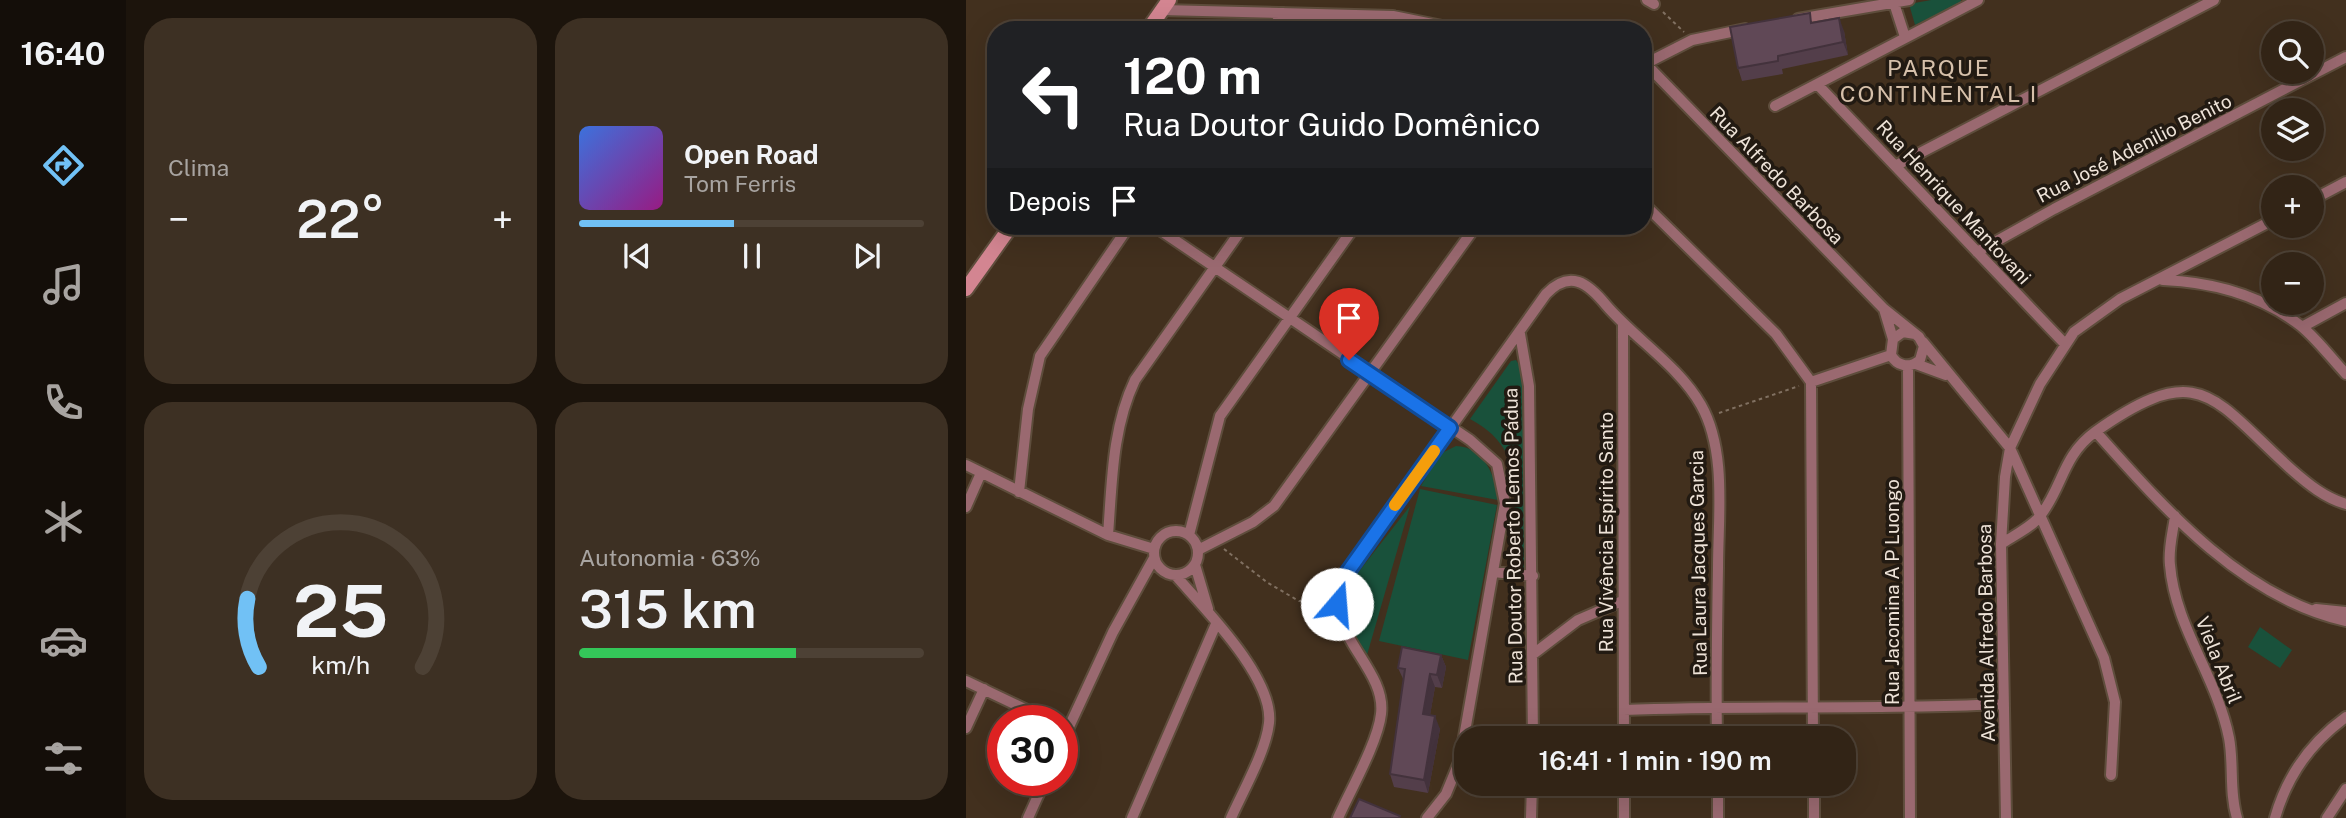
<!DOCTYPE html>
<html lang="pt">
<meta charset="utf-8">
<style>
body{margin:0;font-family:"Public Sans",sans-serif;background:#3d3023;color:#f1f3f6;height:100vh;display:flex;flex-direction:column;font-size:26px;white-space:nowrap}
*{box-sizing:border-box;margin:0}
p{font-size:23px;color:#a8a4a1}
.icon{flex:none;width:38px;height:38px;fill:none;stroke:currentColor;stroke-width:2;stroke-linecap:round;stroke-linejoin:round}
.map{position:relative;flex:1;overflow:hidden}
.details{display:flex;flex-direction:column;gap:18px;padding:18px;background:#1c140c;width:840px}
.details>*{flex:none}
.guide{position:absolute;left:21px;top:21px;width:665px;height:214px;border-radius:28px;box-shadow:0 7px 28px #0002,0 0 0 2px #4d4135;background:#202124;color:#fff;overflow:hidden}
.buttons{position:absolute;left:1295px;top:21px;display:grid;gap:14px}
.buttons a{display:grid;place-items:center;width:63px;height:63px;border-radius:50%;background:#322416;box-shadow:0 7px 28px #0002,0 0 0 2px #4d4135;font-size:35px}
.speed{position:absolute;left:21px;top:705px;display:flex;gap:14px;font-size:35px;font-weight:700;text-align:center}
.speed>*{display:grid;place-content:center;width:91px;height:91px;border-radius:50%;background:#322416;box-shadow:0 7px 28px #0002,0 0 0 2px #4d4135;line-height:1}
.speed .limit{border:10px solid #d22;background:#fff;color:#111}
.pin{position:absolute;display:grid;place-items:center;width:60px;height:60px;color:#fff;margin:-72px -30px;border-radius:50% 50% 50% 0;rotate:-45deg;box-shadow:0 0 7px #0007}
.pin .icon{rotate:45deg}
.me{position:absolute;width:77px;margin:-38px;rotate:18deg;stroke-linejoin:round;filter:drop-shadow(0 0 5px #0008)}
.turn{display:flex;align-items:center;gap:24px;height:147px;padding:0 21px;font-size:32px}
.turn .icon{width:91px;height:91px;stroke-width:2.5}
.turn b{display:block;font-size:49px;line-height:60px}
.then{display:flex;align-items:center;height:66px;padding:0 21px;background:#0003;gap:14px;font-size:26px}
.big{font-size:52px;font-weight:600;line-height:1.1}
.details .tile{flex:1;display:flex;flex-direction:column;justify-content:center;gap:10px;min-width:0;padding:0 24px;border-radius:28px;background:#3d3023}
.details .dial{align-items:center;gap:0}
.dial svg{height:182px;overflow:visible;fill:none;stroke:#4d4135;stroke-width:7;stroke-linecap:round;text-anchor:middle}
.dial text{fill:#f1f3f6;stroke:none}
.song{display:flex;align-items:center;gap:21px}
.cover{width:84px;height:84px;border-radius:10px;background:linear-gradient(135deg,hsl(220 70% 55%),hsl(310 70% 35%))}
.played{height:7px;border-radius:4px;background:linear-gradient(90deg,#71c1f5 45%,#4d4135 45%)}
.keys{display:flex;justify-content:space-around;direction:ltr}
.heat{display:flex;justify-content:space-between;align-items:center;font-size:38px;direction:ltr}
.charge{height:10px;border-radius:5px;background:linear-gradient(90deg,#34c759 63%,#4d4135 0)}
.details .tiles{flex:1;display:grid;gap:18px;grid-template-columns:repeat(2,1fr)}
.trip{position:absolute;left:488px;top:726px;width:402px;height:70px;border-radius:28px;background:#322416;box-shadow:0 7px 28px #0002,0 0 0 2px #4d4135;font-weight:600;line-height:70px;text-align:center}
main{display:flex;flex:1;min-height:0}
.tab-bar{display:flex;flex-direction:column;width:126px;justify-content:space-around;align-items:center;background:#140e09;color:#a8a4a1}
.tab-bar .icon{width:49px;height:49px}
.tab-bar .on{color:#71c1f5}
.tab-bar b{font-size:32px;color:#f1f3f6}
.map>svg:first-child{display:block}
</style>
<main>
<nav class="tab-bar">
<b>16:40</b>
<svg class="icon on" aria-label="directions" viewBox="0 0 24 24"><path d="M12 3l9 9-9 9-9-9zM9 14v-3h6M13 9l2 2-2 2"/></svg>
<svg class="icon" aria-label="music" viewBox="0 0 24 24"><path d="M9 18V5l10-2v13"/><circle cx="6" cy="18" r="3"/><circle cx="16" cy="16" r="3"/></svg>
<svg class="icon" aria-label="phone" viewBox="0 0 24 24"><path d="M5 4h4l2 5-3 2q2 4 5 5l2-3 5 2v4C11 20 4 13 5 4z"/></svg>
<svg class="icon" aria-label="climate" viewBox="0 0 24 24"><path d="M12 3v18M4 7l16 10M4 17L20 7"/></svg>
<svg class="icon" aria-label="car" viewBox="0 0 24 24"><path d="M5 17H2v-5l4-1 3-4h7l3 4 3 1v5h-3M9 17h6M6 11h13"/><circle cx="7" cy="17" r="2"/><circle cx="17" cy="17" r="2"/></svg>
<svg class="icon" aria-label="filters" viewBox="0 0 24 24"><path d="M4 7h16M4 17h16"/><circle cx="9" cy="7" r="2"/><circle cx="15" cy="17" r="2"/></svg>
</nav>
<section class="details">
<div class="tiles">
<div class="tile"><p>Clima</p>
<div class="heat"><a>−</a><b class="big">22°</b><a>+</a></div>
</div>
<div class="tile">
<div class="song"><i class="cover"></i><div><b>Open Road</b><p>Tom Ferris</p></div></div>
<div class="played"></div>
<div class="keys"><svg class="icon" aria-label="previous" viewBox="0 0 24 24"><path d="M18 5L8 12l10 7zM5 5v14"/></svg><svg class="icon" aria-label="pause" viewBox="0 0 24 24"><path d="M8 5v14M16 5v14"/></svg><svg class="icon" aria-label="next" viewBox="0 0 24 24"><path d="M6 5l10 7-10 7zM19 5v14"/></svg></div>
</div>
<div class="tile dial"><svg viewBox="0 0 100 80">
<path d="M14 69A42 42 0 1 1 86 69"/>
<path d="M14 69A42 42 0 0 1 9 39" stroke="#71c1f5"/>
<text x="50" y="56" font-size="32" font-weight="700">25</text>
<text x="50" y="72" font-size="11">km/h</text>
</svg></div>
<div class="tile"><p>Autonomia · 63%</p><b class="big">315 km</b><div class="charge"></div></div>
</div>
</section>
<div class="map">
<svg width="1380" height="818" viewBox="0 0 1380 818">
<rect width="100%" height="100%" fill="#42301e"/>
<path fill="#19513b" d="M965 0H995V2L949 25 943 4Z
M550 360 555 368 556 378 560 569 542 568C547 509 567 452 504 419L545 361Z
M490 446C518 447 530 476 532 500L455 486 474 454Z
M454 489 531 505 502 660 413 641Z
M444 506 401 655 383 627 377 597 391 574Z
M1294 627 1326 650 1314 668 1282 647Z"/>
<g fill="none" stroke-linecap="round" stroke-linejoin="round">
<g stroke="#5e4d3c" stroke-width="14">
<path id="minor" d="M681 0 688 4
M928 3 939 37
M196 10 427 16 496 30
M832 19 943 0
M305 30 317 13
M417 30 427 16
M680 64 918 309 953 337 958 346 954 360C943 369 931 366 925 355L927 339 937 332 949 334
M677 65 726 40 779 29
M852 85 1099 344
M809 106 1012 0
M931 165 1248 0
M1346 200 1380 182
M677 203 810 334 845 382 847 738
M188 226 504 440 531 464 539 503 494 760 480 794 461 818
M1011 252 1088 209 1380 57
M1197 280C1246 282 1295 295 1335 326 1351 339 1365 358 1380 374
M918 309 927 339
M657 325 658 738
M1336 327 1380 303
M554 334 563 386 567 738
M957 342 1044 448 1138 658 1149 702 1145 775
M950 364 980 375
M942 366 944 818
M845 382 925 355
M1130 432C1197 507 1276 598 1380 621
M0 465 142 535 188 549
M53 492 62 409 74 356 163 226
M0 507 15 473
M1209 516C1207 532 1202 549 1204 565 1209 627 1251 677 1263 738 1268 764 1263 792 1271 818
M188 553a22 22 0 1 1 44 0a22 22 0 1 1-44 0Z
M142 535C146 483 146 428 169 380L278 226
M223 535 254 416 389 226
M1035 544C1047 536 1066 527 1074 516 1097 487 1096 456 1129 432 1235 357 1246 398 1326 470 1342 484 1359 498 1380 504
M232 550 287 522 308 506 510 226
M229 565 242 609
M527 572 567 576
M210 576C239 609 308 678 303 723 300 751 277 791 265 818
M1350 609 1380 612
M566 655 612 620 656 601
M0 681 84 721
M658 710C785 705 911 710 1038 704
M0 728 18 689
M96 742 147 632 188 558
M658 784V818
M752 784V818
M848 784V818
M62 818 79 780
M166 818 250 624
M372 818C384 791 412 742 415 714 421 667 354 631 376 580L580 294C604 269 622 283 640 305 669 339 713 366 735 405 761 451 752 517 752 568 751 625 750 682 751 738
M565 818 566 784
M1040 818 1035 544 1039 477 1044 448 1074 384 1108 332 1154 299 1307 220
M1309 818C1321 776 1345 742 1380 717
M1361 818 1380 789"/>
</g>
<g stroke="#5e4d3c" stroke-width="18">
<path id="secondary" d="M182 30 203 0
M0 289 45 226"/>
</g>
<path stroke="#807061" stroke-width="2" stroke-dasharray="3.5 3.5" stroke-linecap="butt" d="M697 12 718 32
M753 413 833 386
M258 549 302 583 333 601 362 603"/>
<use href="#minor" stroke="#9a6970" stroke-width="10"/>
<use href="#secondary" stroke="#d38591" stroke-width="14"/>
</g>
<path fill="#533e4a" d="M847 22 878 31 882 55 816 69 817 74 776 81 772 68Z
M475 655 480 667 476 688 469 687 464 715 474 729 462 793 428 787 424 774 438 681 432 668Z"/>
<path fill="#43323c" d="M873 18 878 31 882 55 877 42Z
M475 655 480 667 476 688 471 675Z
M464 674 469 687 462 727 457 714Z
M469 716 474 729 462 793 458 780Z"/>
<path fill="#604856" stroke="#43323c" stroke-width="2" d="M844 13 845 23 873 18 877 42 812 56V61L772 68 764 27Z
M436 647 475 655 471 675 464 674 457 714 469 716 458 780 424 774 439 669 432 668Z
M393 799 434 816 433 818H384Z"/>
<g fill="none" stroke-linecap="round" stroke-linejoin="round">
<g stroke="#114b97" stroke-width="18">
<path id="route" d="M371 604 370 593 376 580 484 428 383 360"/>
</g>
<use href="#route" stroke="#1a73e8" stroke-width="12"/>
<path stroke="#f59e0b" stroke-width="12" d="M429 505 468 451"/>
</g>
<g text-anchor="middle" stroke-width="7" stroke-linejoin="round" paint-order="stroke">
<g font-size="19" fill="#eee3d8" stroke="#221a12">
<text transform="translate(1168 148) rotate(-27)" y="7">Rua José Adenilio Benito</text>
<text transform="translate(811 175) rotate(46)" y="7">Rua Alfredo Barbosa</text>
<text transform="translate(988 202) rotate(47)" y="7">Rua Henrique Mantovani</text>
<text transform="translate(640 532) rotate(-90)" y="7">Rua Vivência Espírito Santo</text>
<text transform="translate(547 536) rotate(-91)" y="7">Rua Doutor Roberto Lemos Pádua</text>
<text transform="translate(732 563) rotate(-91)" y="7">Rua Laura Jacques Garcia</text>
<text transform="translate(926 592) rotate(-90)" y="7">Rua Jacomina A P Luongo</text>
<text transform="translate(1020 633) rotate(-91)" y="7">Avenida Alfredo Barbosa</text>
<text transform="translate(1253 660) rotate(68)" y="7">Viela Abril</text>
</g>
<g font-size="23" letter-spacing="2" fill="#d6c0aa" stroke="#221a12">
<text x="973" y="76">PARQUE<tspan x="973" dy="26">CONTINENTAL I</tspan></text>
</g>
</g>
</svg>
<div class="buttons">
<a><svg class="icon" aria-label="search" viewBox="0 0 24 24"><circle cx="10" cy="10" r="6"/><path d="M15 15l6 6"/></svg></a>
<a><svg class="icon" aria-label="layers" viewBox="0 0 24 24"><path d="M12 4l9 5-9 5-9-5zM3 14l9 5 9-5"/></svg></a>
<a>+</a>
<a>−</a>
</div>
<div class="speed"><div class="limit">30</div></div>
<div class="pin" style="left:383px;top:360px;background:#d93025"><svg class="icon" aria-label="arrive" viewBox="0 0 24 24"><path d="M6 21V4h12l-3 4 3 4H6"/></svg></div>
<svg class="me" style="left:371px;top:604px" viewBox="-20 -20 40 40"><circle r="19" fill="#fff"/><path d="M0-13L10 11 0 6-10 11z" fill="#1a73e8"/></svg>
<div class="trip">16:41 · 1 min · 190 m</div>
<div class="guide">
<div class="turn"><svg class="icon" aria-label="left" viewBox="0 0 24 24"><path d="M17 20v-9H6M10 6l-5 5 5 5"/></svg><div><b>120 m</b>Rua Doutor Guido Domênico</div></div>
<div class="then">Depois<svg class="icon" aria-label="arrive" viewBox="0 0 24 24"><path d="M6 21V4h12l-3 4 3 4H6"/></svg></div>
</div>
</div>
</main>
